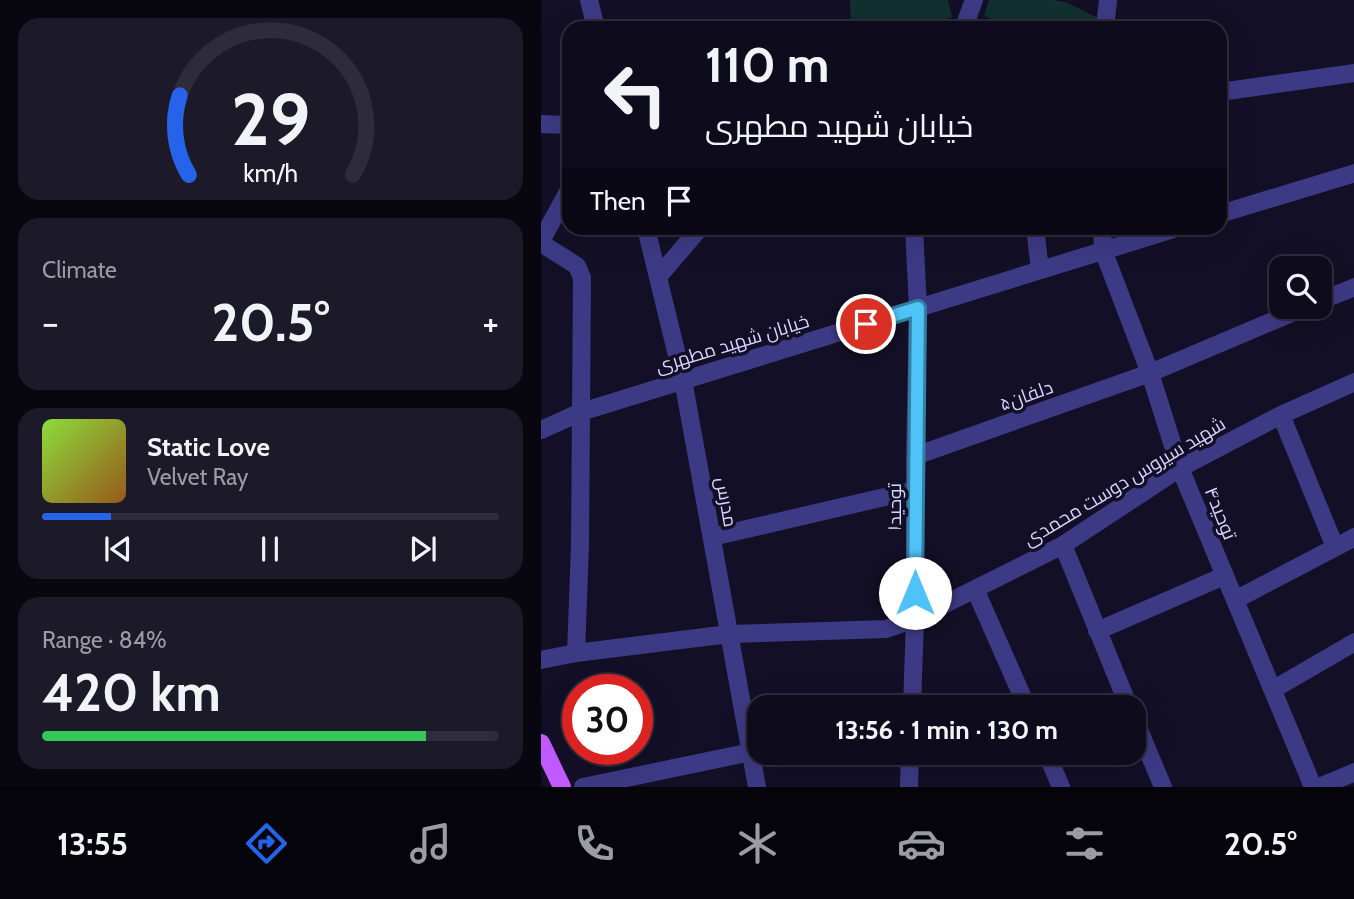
<!DOCTYPE html>
<meta charset="utf-8">
<style>
body{margin:0;font-family:Cabin,Cairo,sans-serif;background:#1c1929;color:#f1f3f6;height:100vh;display:flex;flex-direction:column;font-size:26px;white-space:nowrap}
*{box-sizing:border-box;margin:0}
p{font-size:23px;color:#9b9ba3}
.icon{flex:none;width:38px;height:38px;fill:none;stroke:currentColor;stroke-width:2;stroke-linecap:round;stroke-linejoin:round}
.map{position:relative;flex:1;overflow:hidden}
.details{display:flex;flex-direction:column;gap:18px;padding:18px;background:#08060f;width:541px}
.details>*{flex:none}
.top-card{position:absolute;left:21px;top:21px;width:665px;height:214px;border-radius:21px;box-shadow:0 7px 28px #0002,0 0 0 2px #2e2b3b;background:#0e0b1c;color:#f1f3f6;overflow:hidden}
.buttons{position:absolute;left:728px;top:256px;display:grid;gap:14px}
.buttons a{display:grid;place-items:center;width:63px;height:63px;border-radius:14px;background:#0e0b1c;box-shadow:0 7px 28px #0002,0 0 0 2px #2e2b3b;font-size:35px}
.speed{position:absolute;left:21px;top:674px;display:flex;gap:14px;font-size:35px;font-weight:700;text-align:center}
.speed>*{display:grid;place-content:center;width:91px;height:91px;border-radius:50%;background:#0e0b1c;box-shadow:0 7px 28px #0002,0 0 0 2px #2e2b3b;line-height:1}
.speed .limit{border:10px solid #d22;background:#fff;color:#111}
.pin{position:absolute;display:grid;place-items:center;width:60px;height:60px;color:#fff;margin:-30px;border:4px solid #fff;border-radius:50%;box-shadow:0 2px 7px #0007}
.me{position:absolute;width:77px;margin:-38px;rotate:0deg;stroke-linejoin:round;filter:drop-shadow(0 0 5px #0008)}
.turn{display:flex;align-items:center;gap:24px;height:147px;padding:0 28px;font-size:32px}
.turn .icon{width:91px;height:91px;stroke-width:2.5}
.turn b{display:block;font-size:49px;line-height:60px}
.then{display:flex;align-items:center;height:66px;padding:0 28px;background:#0003;gap:14px;font-size:26px}
.big{font-size:52px;font-weight:800;line-height:1.1}
.details .card{flex:1;display:flex;flex-direction:column;justify-content:center;gap:10px;min-width:0;padding:0 24px;border-radius:21px;background:#1c1929}
.details .dial{align-items:center;gap:0}
.dial svg{height:182px;overflow:visible;fill:none;stroke:#2e2b3b;stroke-width:7;stroke-linecap:round;text-anchor:middle}
.dial text{fill:#f1f3f6;stroke:none}
.song{display:flex;align-items:center;gap:21px}
.cover{width:84px;height:84px;border-radius:10px;background:linear-gradient(135deg,hsl(90 70% 55%),hsl(30 70% 35%))}
.played{height:7px;border-radius:4px;background:linear-gradient(90deg,#2563eb 15%,#2e2b3b 15%)}
.keys{display:flex;justify-content:space-around;direction:ltr}
.heat{display:flex;justify-content:space-between;align-items:center;font-size:38px;direction:ltr}
.charge{height:10px;border-radius:5px;background:linear-gradient(90deg,#34c759 84%,#2e2b3b 0)}
.trip{position:absolute;left:206px;top:695px;width:399px;height:70px;border-radius:21px;background:#0e0b1c;box-shadow:0 7px 28px #0002,0 0 0 2px #2e2b3b;font-weight:800;line-height:70px;text-align:center}
.tab-bar{display:flex;height:112px;justify-content:space-around;align-items:center;background:#06040b;color:#9b9ba3}
.tab-bar .icon{width:49px;height:49px}
.tab-bar .current{color:#2563eb}
.tab-bar b{font-size:32px;color:#f1f3f6}
main{display:flex;flex:1;min-height:0}
.map>svg:first-child{display:block}
</style>
<main>
<section class="details">
<div class="card dial"><svg viewBox="0 0 100 80">
<path d="M14 69A42 42 0 1 1 86 69"/>
<path d="M14 69A42 42 0 0 1 10 34" stroke="#2563eb"/>
<text x="50" y="56" font-size="32" font-weight="700">29</text>
<text x="50" y="72" font-size="11">km/h</text>
</svg></div>
<div class="card"><p>Climate</p>
<div class="heat"><a>−</a><b class="big">20.5°</b><a>+</a></div>
</div>
<div class="card">
<div class="song"><i class="cover"></i><div><b>Static Love</b><p>Velvet Ray</p></div></div>
<div class="played"></div>
<div class="keys"><svg class="icon" aria-label="previous" viewBox="0 0 24 24"><path d="M18 5L8 12l10 7zM5 5v14"/></svg><svg class="icon" aria-label="pause" viewBox="0 0 24 24"><path d="M8 5v14M16 5v14"/></svg><svg class="icon" aria-label="next" viewBox="0 0 24 24"><path d="M6 5l10 7-10 7zM19 5v14"/></svg></div>
</div>
<div class="card"><p>Range · 84%</p><b class="big">420 km</b><div class="charge"></div></div>
</section>
<div class="map">
<svg width="814" height="787" viewBox="0 0 814 787">
<rect width="100%" height="100%" fill="#130f26"/>
<path fill="#12302f" d="M309 0H407L411 17 403 20 310 23Z
M448 0H512L527 3 557 18V28H472L443 16Z"/>
<g fill="none" stroke-linecap="round" stroke-linejoin="round">
<path stroke="#3d3a85" stroke-width="18" d="M48 0 55 28
M433 0 424 24 436 28
M564 28 567 0
M679 92 814 73
M0 124 28 125
M679 214 814 173
M105 228 142 380 216 787
M494 228 499 270
M561 228 562 250 609 373 639 468 772 787
M0 241 28 190
M0 243 36 266 41 278 39 545 35 653
M117 277 159 228
M779 301 814 287
M740 415 794 547
M0 430 40 412 636 228
M374 456 609 373 767 306
M171 537 374 490
M522 545 588 707
M434 589 486 707
M694 600 814 537
M556 631 683 576
M0 660 35 653 188 634 345 629 374 619 522 545 639 468 740 415 814 382
M733 689 814 642
M371 707 374 619V456L377 308 373 228
M593 718 622 787
M505 752 520 787
M42 787 210 752
M368 787 369 752
M778 787 814 772"/>
<path stroke="#c25bff" stroke-width="18" d="M0 743 21 787"/>
</g>
<g fill="none" stroke-linecap="round" stroke-linejoin="round">
<g stroke="#337fa1" stroke-width="18">
<path id="route" d="M325 324 377 308 374 593"/>
</g>
<use href="#route" stroke="#4fc3f7" stroke-width="12"/>
</g>
<g text-anchor="middle" stroke-width="7" stroke-linejoin="round" paint-order="stroke">
<g font-size="19" fill="#d9d4ff" stroke="#130f26">
<text transform="translate(191 343) rotate(-17)" y="7">خیابان شهید مطهری</text>
<text transform="translate(485 395) rotate(-20)" y="7">دلفان۵</text>
<text transform="translate(583 481) rotate(-31)" y="7">شهید سیروس دوست محمدی</text>
<text transform="translate(186 502) rotate(80)" y="7">مدرس</text>
<text transform="translate(353 507) rotate(-90)" y="7">توحید۱</text>
<text transform="translate(680 513) rotate(68)" y="7">توحید۴</text>
</g>
</g>
</svg>
<div class="buttons">
<a><svg class="icon" aria-label="search" viewBox="0 0 24 24"><circle cx="10" cy="10" r="6"/><path d="M15 15l6 6"/></svg></a>
</div>
<div class="speed"><div class="limit">30</div></div>
<div class="pin" style="left:325px;top:324px;background:#d93025"><svg class="icon" aria-label="arrive" viewBox="0 0 24 24"><path d="M6 21V4h12l-3 4 3 4H6"/></svg></div>
<svg class="me" style="left:374px;top:593px" viewBox="-20 -20 40 40"><circle r="19" fill="#fff"/><path d="M0-13L10 11 0 6-10 11z" fill="#4fc3f7"/></svg>
<div class="trip">13:56 · 1 min · 130 m</div>
<div class="top-card">
<div class="turn"><svg class="icon" aria-label="left" viewBox="0 0 24 24"><path d="M17 20v-9H6M10 6l-5 5 5 5"/></svg><div><b>110 m</b>خیابان شهید مطهری</div></div>
<div class="then">Then<svg class="icon" aria-label="arrive" viewBox="0 0 24 24"><path d="M6 21V4h12l-3 4 3 4H6"/></svg></div>
</div>
</div>
</main>
<nav class="tab-bar">
<b>13:55</b>
<svg class="icon current" aria-label="directions" viewBox="0 0 24 24"><path d="M12 3l9 9-9 9-9-9zM9 14v-3h6M13 9l2 2-2 2"/></svg>
<svg class="icon" aria-label="music" viewBox="0 0 24 24"><path d="M9 18V5l10-2v13"/><circle cx="6" cy="18" r="3"/><circle cx="16" cy="16" r="3"/></svg>
<svg class="icon" aria-label="phone" viewBox="0 0 24 24"><path d="M5 4h4l2 5-3 2q2 4 5 5l2-3 5 2v4C11 20 4 13 5 4z"/></svg>
<svg class="icon" aria-label="climate" viewBox="0 0 24 24"><path d="M12 3v18M4 7l16 10M4 17L20 7"/></svg>
<svg class="icon" aria-label="car" viewBox="0 0 24 24"><path d="M5 17H2v-5l4-1 3-4h7l3 4 3 1v5h-3M9 17h6M6 11h13"/><circle cx="7" cy="17" r="2"/><circle cx="17" cy="17" r="2"/></svg>
<svg class="icon" aria-label="filters" viewBox="0 0 24 24"><path d="M4 7h16M4 17h16"/><circle cx="9" cy="7" r="2"/><circle cx="15" cy="17" r="2"/></svg>
<b>20.5°</b>
</nav>
